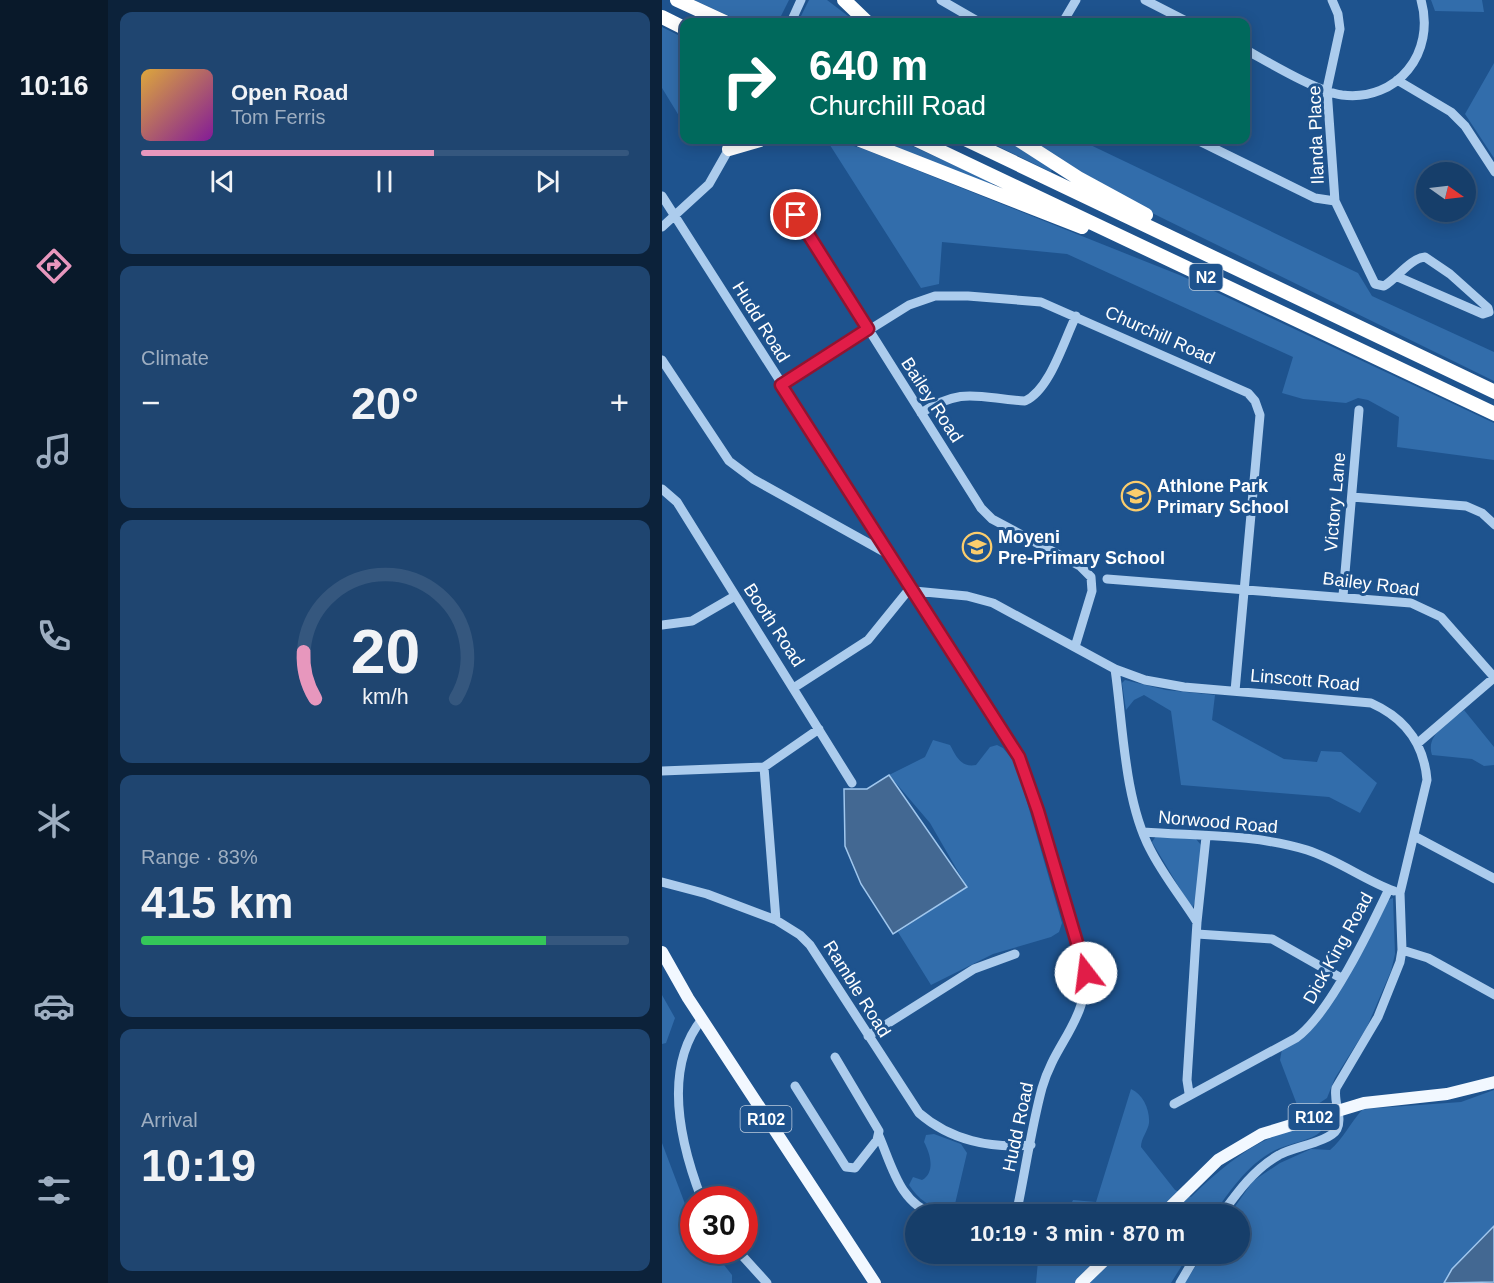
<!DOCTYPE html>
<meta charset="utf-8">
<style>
body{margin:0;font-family:Arial,sans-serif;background:#1f4570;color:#f1f3f6;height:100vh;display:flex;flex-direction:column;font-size:22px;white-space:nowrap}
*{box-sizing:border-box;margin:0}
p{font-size:20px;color:#9eaec1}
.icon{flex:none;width:33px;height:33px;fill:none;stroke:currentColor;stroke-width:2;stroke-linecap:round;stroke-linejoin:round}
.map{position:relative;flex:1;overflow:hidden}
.panel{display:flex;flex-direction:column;gap:12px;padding:12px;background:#0c223a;width:554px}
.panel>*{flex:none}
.hud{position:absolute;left:18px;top:18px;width:570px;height:126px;border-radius:12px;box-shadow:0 3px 15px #0003,0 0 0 2px #35577e;background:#00695c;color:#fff;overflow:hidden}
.needle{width:39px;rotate:104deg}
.controls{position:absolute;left:754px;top:162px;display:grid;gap:12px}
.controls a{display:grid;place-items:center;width:60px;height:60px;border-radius:50%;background:#163e6a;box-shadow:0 3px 15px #0003,0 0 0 2px #35577e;font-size:30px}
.speed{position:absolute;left:18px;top:1186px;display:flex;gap:12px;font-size:30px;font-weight:700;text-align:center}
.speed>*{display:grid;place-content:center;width:78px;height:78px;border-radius:50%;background:#163e6a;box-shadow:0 3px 15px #0003,0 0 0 2px #35577e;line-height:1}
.speed .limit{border:9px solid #d22;background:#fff;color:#111}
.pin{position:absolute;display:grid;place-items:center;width:51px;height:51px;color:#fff;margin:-26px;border:3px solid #fff;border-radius:50%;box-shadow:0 2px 6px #0007}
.me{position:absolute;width:66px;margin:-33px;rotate:345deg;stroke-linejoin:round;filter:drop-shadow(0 0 4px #0008)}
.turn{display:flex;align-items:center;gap:21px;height:126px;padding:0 30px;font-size:27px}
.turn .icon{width:78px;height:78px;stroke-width:2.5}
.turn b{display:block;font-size:42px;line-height:51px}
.big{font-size:45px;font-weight:600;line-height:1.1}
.panel .widget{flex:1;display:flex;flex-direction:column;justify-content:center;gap:9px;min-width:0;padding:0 21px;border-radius:12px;background:#1f4570}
.panel .dial{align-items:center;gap:0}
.dial svg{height:156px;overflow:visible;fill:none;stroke:#35577e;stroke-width:7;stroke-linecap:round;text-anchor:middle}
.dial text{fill:#f1f3f6;stroke:none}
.song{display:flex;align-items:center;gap:18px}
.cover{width:72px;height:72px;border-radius:9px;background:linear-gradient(135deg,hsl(40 70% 55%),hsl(290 70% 35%))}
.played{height:6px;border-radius:3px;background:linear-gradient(90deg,#e797bd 60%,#35577e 60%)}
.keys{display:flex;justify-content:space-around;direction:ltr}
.heat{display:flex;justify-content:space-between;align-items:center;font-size:33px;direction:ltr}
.charge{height:9px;border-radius:4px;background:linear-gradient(90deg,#34c759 83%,#35577e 0)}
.trip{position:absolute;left:243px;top:1204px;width:345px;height:60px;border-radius:30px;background:#163e6a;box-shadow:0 3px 15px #0003,0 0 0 2px #35577e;font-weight:600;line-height:60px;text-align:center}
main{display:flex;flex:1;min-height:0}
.tabs{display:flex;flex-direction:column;width:108px;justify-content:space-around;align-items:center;background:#09192a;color:#9eaec1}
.tabs .icon{width:42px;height:42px}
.tabs .active{color:#e797bd}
.tabs b{font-size:27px;color:#f1f3f6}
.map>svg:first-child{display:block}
</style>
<main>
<nav class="tabs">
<b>10:16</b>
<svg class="icon active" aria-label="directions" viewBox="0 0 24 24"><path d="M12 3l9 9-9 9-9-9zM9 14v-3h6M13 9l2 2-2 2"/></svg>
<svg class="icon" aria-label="music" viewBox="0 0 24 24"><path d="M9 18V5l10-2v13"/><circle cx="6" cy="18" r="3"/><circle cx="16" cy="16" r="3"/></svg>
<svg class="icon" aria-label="phone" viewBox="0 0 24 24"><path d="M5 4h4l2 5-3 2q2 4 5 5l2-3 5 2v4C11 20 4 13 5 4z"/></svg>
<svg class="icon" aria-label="climate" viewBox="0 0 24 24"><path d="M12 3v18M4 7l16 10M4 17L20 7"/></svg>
<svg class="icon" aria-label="car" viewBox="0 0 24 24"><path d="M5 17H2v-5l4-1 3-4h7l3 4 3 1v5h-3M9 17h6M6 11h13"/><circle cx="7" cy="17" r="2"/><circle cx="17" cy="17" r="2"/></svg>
<svg class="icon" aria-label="filters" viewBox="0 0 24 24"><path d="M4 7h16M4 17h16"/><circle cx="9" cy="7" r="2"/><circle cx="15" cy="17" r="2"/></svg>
</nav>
<section class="panel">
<div class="widget">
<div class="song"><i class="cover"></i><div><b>Open Road</b><p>Tom Ferris</p></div></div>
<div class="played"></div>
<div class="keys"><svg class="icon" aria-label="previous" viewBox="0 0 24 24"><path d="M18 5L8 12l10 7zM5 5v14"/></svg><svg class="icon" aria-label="pause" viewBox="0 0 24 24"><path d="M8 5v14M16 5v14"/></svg><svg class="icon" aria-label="next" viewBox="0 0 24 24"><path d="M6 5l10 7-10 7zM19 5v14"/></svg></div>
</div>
<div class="widget"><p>Climate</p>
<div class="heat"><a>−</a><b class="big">20°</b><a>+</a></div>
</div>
<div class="widget dial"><svg viewBox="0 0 100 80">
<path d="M14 69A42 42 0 1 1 86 69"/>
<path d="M14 69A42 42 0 0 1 8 45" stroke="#e797bd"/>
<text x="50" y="56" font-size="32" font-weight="700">20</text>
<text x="50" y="72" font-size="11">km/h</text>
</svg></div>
<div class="widget"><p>Range · 83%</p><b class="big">415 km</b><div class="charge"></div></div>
<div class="widget"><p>Arrival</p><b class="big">10:19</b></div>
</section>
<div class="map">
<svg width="833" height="1283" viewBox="0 0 833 1283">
<rect width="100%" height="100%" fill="#1e538e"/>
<path fill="#326dab" d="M32 0H127L116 22H80Z
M147 0H165L194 22H136Z
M769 0H820L822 12 773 11Z
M0 27 22 38V124L0 88Z
M832 63 833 158H832L803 114Z
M214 140H237L331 183 330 185Z
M323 140H345L390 169 389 172Z
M365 140H418L696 273 710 296 832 352V381L488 212Z
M173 141 199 148 520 276 832 423V460L735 447 737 417 706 400 696 398 684 403 641 399 620 393 631 357 405 254 280 242 277 284 259 288 166 142Z
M463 680 504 690 553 695 550 720 622 759 655 762 659 751 679 752 715 783 698 813 667 797 519 785 509 711 482 695 472 700 464 710 460 683Z
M802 710 832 747V765L822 766 810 759 770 755C763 734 788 722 802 710Z
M271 740 288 745C294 756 299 768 314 765L328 747 335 745 341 748 354 764 400 923 397 932 389 937 331 954 269 985 236 932 305 887 268 823 227 775 263 757Z
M494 836 534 839 539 845 536 894 530 909 490 842Z
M731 898 733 954 729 971 705 1027 673 1078 665 1098 656 1104 637 1110 618 1060 620 1049 647 1032 656 1023 726 900Z
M0 995 13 1018 4 1043 0 1044Z
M469 1089C481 1094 488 1110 487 1123 486 1131 479 1138 479 1147L513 1190 529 1197C566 1161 602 1132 654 1124L658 1125 659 1131C651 1141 621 1144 608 1153 584 1167 567 1192 551 1215H404L411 1200 434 1202Z
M832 1090V1230L786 1283H523L541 1254H578V1215H567L591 1181 618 1163 649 1149 668 1150C681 1139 688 1123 701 1109L799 1102Z
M272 1134 299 1144 305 1153 293 1204 285 1210C267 1207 257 1200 247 1185L251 1177 260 1180C274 1172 268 1153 262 1142L264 1135Z
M0 1143 31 1225 32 1251H51L70 1275V1283H0Z
M391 1254H527L509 1283H374L376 1261Z"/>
<path fill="#436892" stroke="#a0c7ee" stroke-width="1.5" d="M227 775 305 887 231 934 199 884 183 846 182 789H205Z
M832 1226V1282L782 1283 790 1269Z"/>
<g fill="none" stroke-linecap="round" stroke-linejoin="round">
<path stroke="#accced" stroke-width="9" d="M279 0 317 22
M483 0 526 22
M670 0 676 14 678 29 665 89 673 201 713 284 722 286C735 278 749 258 763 257L788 274 826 308 827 312 821 314 736 277
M129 22 139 0
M401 22 414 0
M584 50C608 63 654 91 680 95 736 102 774 52 759 0
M735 80 789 112 803 126 833 172
M535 140 653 198 673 201
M0 196 335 721 365 774 420 959C433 1016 394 1038 380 1088 369 1129 363 1173 354 1215
M124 198 319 508 330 519 418 566 429 577 430 591 413 647
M0 227 47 184 72 140
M0 360 67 461 91 479 224 553
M119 385 247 305 273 296H306L379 302 586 393 593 401 598 415 573 691
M259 413C301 386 316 398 363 401 388 390 402 340 414 316
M0 489 15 502 190 783
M690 497 804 506 820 513 833 525
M445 579 749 603 779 617 832 677
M252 591 305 596 331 603 453 669 483 680 522 687 709 703C743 718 762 744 765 780L738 893 740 950 738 962 716 1017 674 1088C671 1102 681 1117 675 1129 668 1142 630 1147 617 1155 592 1169 575 1193 559 1215
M681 596 697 410
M0 625 30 621 73 596
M453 669C461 724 462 799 488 849 501 875 520 898 535 922
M133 687 206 640 249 587
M756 743 833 677
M102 767 114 920 138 935 148 945 257 1113C288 1140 329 1149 369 1145
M0 771 102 767 157 729
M481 832C536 836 593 834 645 850 676 860 702 880 732 891
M754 837 833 879
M0 882 45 894 114 920
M535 934 610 939 679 978
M740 950 766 958 833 995
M40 1019C0 1069 18 1143 40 1200
M206 1036 312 969 353 954
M133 1086 184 1167 193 1168 215 1140 217 1131 173 1057
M527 1093 525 1080 535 922 544 837
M512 1104 634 1038C667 1015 709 927 727 889
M217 1136C230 1166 238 1205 274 1215
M76 1251 105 1283
M518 1283 535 1254"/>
<path stroke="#f2f8ff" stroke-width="12" d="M0 952 26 998 213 1283
M500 1215 556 1160 600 1134 702 1103 785 1094 833 1082
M419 1283 449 1254"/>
<path stroke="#fff" stroke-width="14" d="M15 0 63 22
M182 0 205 22
M0 17 22 28
M198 140 420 227
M255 140 833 414
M305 140 833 392
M357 140 416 178 484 215
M67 149 98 140"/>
</g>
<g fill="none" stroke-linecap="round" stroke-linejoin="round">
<g stroke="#92132f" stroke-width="15">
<path id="route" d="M134 215 206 329 119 385 357 757 376 811 424 973"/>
</g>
<use href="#route" stroke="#e11d48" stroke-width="10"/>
</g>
<defs>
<g id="school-ring" transform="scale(1.5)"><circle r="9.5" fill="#1e538e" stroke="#fbcd6c" stroke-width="1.5"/><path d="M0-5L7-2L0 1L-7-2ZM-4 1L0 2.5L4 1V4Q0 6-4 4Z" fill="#fbcd6c"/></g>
</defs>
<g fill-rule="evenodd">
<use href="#school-ring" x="474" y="496"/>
<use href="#school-ring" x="315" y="547"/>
</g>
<g text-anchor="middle" stroke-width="6" stroke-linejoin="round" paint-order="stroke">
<g fill="#1e538e" stroke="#bccbdd" stroke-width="1.5">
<rect x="527.5" y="264" width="33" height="26" rx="4.5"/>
<rect x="626.5" y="1104" width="51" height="26" rx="4.5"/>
<rect x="78.5" y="1106" width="51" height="26" rx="4.5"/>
</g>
<g font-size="16" font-weight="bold" fill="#fff">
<text x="544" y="283">N2</text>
<text x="652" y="1123">R102</text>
<text x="104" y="1125">R102</text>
</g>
<g font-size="18" fill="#fff" stroke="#1e538e">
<text transform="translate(654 135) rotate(-92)" y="6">Ilanda Place</text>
<text transform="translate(99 322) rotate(58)" y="6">Hudd Road</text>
<text transform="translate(498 335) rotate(24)" y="6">Churchill Road</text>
<text transform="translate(270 400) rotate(57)" y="6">Bailey Road</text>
<text transform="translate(673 502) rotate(-85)" y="6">Victory Lane</text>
<text transform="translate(709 584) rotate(7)" y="6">Bailey Road</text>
<text transform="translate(112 625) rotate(57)" y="6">Booth Road</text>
<text transform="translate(643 680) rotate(5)" y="6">Linscott Road</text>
<text transform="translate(556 822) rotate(5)" y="6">Norwood Road</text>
<text transform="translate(676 948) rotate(-61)" y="6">Dick King Road</text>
<text transform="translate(195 989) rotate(58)" y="6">Ramble Road</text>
<text transform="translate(356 1127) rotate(-78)" y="6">Hudd Road</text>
</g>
<g font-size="18" font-weight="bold" fill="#fff" stroke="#1e538e" text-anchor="start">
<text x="495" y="492">Athlone Park<tspan x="495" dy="21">Primary School</tspan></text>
<text x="336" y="543">Moyeni<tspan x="336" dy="21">Pre-Primary School</tspan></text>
</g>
</g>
</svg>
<div class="controls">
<a><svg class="needle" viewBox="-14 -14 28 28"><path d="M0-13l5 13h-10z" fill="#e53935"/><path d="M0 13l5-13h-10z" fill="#9eaec1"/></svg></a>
</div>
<div class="speed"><div class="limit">30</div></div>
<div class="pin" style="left:134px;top:215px;background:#d93025"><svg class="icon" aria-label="arrive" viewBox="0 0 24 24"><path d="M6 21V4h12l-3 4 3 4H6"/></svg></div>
<svg class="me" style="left:424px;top:973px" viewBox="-20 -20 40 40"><circle r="19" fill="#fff"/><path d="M0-13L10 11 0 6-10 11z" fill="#e11d48"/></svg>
<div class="trip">10:19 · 3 min · 870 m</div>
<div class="hud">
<div class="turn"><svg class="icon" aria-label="right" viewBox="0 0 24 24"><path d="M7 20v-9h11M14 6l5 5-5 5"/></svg><div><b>640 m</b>Churchill Road</div></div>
</div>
</div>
</main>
